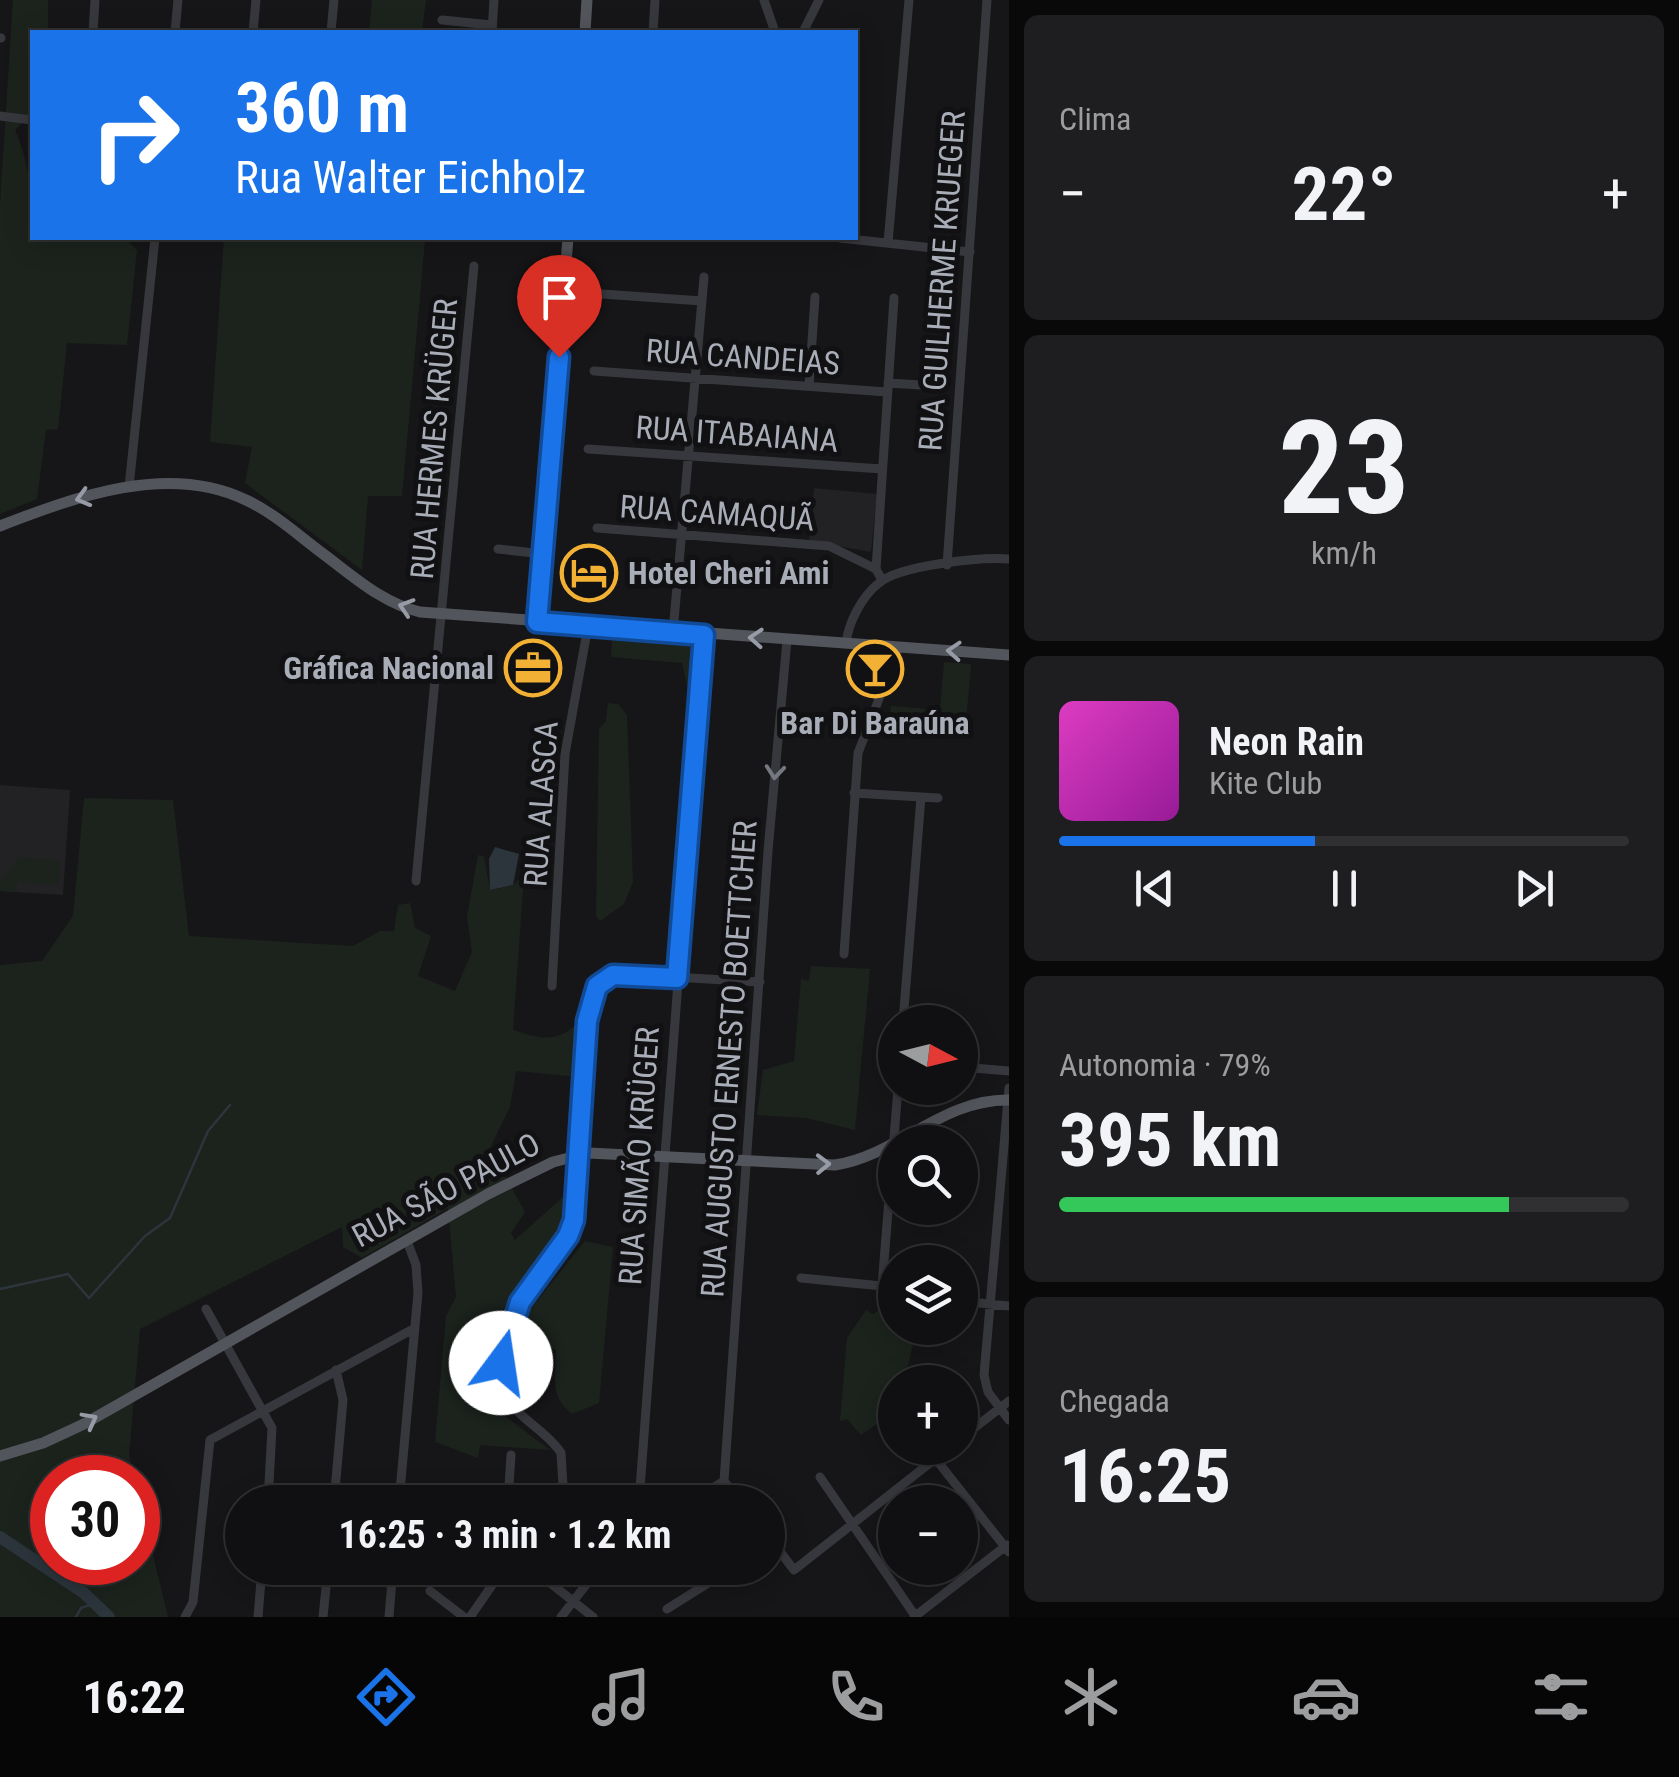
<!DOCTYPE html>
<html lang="pt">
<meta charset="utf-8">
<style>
body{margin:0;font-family:"Roboto Condensed",sans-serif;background:#1e1e20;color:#f1f3f6;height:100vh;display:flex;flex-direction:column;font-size:38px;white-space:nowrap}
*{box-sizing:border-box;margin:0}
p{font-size:32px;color:#9c9d9f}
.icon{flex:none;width:55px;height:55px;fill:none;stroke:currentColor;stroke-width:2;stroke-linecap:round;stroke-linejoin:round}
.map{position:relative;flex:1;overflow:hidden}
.drawer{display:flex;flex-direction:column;gap:15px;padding:15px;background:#09090a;width:670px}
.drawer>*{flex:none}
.top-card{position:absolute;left:30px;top:30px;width:828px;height:210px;border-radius:0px;box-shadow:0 5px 25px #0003,0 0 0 2px #303032;background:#1a73e8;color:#fff;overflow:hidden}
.needle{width:65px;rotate:97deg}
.tools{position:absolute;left:878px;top:1005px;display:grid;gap:20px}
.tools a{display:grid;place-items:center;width:100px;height:100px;border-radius:50%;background:#101012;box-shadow:0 5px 25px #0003,0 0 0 2px #303032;font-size:50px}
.speed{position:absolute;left:30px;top:1455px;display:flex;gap:20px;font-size:50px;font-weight:700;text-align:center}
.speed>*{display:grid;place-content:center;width:130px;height:130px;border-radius:50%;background:#101012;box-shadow:0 5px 25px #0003,0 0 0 2px #303032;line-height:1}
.speed .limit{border:15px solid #d22;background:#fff;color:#111}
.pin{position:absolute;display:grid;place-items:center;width:85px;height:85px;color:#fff;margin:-102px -42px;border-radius:50% 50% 50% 0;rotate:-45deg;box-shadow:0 0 10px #0007}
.pin .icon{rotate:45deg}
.me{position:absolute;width:110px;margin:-55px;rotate:14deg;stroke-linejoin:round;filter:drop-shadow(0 0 8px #0008)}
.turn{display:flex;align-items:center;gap:35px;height:210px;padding:0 40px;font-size:45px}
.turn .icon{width:130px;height:130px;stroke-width:2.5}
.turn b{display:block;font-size:70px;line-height:85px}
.big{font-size:75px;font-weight:700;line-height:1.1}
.drawer .widget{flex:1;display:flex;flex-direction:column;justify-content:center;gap:15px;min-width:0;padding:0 35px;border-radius:15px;background:#1e1e20}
.drawer .dial{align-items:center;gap:0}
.dial b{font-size:130px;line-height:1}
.song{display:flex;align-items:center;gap:30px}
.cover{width:120px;height:120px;border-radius:15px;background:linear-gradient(135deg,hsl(310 70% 55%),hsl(300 70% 35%))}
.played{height:10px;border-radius:5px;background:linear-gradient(90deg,#1a73e8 45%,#303032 45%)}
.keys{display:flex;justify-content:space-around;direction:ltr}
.heat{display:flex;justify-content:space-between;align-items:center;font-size:55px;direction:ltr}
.charge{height:15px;border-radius:8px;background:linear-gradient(90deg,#34c759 79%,#303032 0)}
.trip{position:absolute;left:225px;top:1485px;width:560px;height:100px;border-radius:50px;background:#101012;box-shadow:0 5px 25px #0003,0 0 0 2px #303032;font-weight:700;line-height:100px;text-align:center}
.tab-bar{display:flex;height:160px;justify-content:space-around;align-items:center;background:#060607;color:#9c9d9f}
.tab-bar .icon{width:70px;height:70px}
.tab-bar .current{color:#1a73e8}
.tab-bar b{font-size:45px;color:#f1f3f6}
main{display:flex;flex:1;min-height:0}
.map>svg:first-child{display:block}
</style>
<main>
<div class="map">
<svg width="1009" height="1617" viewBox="0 0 1009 1617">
<rect width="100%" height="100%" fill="#161618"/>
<path fill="#222225" d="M814 488 877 494 871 552 809 541Z
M0 785 70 790 63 895 0 891Z"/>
<path fill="#1c231d" d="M13 0H48V32H32V113L15 130C31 167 32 198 32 238H124L137 250 127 345 67 343 58 429 46 430 37 499 0 514V205Z
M372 0H426L422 32H369Z
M224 238 425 241 402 496H368L362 570 245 483 252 447 210 442Z
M612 639 693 646 689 694 682 663 611 657Z
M944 662 971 664 966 723 890 717 891 706 940 710Z
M608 703 618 704 627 715 633 882 624 904 600 921 596 916 599 729 606 721Z
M84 798 173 800 189 936 353 946 380 931H394L398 905 410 903 415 928 431 936 418 976 455 991 472 952 467 917 478 855 484 857 490 890 512 886 524 875 513 1030C543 1040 561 1044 582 1017L578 1077 516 1071 510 1107 490 1148 525 1212 511 1233 515 1240 563 1197 564 1228 500 1322 495 1390 502 1414 550 1450 480 1445 478 1458 435 1442 446 1316 456 1297 448 1208 362 1258 343 1247 342 1227 140 1329 129 1455 134 1477 52 1478V1562H138V1493L168 1617H0V965L42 961 73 916Z
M19 857 60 860 59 885 17 882 16 892 0 891V883Z
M811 966 870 969 855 1130 806 1118 757 1115 763 1070 794 1061 801 979 809 981Z
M585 1241 613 1247 599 1403 572 1414C549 1397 556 1376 556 1350L540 1345 525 1365 519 1364 513 1345 517 1326Z
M895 1273V1328H916L905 1382H895V1412L861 1435 847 1419 840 1421 847 1338 866 1310 873 1314C894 1302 887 1293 889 1275Z"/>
<path fill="#2c353c" d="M495 847 519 854 513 885 490 890 489 859Z"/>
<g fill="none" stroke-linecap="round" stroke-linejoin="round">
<path stroke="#2c353c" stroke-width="2.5" d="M0 1289 68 1274 89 1298 145 1236 170 1218 208 1131 230 1105
M76 1617 81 1608 95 1603"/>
<path stroke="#2c353c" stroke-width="12" d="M0 1537 84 1593 109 1617"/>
<path stroke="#37383d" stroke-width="9" d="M764 0 775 32
M442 20 492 25
M93 32 95 0
M175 32 178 0
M253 32 256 0
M331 32 334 0
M492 32 494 0
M653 32 655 0
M803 32 819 0
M0 38H1
M0 116 32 120
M840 238 970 252
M888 243 909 0
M602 294 702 301
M594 371 887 392
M888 383 921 385
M809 386 815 297
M588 449 882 469
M129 487 155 238
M597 528 829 546 876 569 882 580
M498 549 543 554
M947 565 987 0
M876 569 894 298
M673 632 704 277
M846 644C848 623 862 596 879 583 900 565 981 557 1009 559
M854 793 938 798
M416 881 474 266
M844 954 858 753 899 647
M552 986 565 754 588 626
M903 1022 921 797
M973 1068 1009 1071
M1009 1088 984 1375 988 1392 1009 1420
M801 1278 882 1286 898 1088
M960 1301 1009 1306
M206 1309 272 1428 268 1502
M960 1439 1009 1401
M927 1448 1009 1552
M820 1477 916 1617
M724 1481 768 851 787 640
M724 1481 741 1502
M334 1502 343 1400 336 1370
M399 1502 418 1293 416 1265 407 1241
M508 1502 511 1455
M564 1502 561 1453C547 1431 518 1419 506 1396 473 1328 558 1273 573 1220L587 1021C590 999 595 978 621 974L760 982
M639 1502 704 635
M690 1502 724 1481
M768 1536 794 1570 949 1448
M545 1568 544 1578 593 1617
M430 1591 464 1617
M667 1609 732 1568
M185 1617 193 1602 210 1440 415 1328
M258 1617 262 1568
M323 1617 328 1568
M389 1617 393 1568
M470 1617 504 1568
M561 1617 599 1568
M914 1617 1007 1545"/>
<path stroke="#53555c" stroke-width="11" d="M585 32 587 0
M0 526C75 497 168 462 246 500 274 513 298 535 322 553 353 576 382 603 420 612L1009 655
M537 622 568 238
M0 1456 43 1443 84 1424 488 1194 553 1162 588 1153 835 1165C899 1155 941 1099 1009 1100"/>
</g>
<defs><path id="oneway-chevron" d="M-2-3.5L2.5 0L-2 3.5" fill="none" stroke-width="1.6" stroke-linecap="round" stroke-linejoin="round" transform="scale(2.5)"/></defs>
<g stroke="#979ba6">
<use href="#oneway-chevron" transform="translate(83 498) rotate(164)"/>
<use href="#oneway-chevron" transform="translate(406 607) rotate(-162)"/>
<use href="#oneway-chevron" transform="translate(756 638) rotate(-176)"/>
<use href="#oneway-chevron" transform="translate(954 651) rotate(-176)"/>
<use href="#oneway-chevron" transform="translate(823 1164) rotate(-1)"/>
<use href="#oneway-chevron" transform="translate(90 1420) rotate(-28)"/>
</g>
<use stroke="#757881" href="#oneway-chevron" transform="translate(775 772) rotate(95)"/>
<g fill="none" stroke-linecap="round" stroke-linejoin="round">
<g stroke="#114b97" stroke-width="25">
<path id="route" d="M501 1363 520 1302 568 1236 574 1220 587 1021 597 986 613 975 677 978 704 635 537 622 559 357"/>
</g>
<use href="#route" stroke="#1a73e8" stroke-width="18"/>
</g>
<defs>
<g id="hotel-ring" transform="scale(2.875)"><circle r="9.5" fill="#111113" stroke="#f2b134" stroke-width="1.5"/><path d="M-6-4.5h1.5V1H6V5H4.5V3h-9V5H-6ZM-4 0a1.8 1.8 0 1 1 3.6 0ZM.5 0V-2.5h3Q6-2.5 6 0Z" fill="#f2b134"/></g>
<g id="office-ring" transform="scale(2.875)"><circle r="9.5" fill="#111113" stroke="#f2b134" stroke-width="1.5"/><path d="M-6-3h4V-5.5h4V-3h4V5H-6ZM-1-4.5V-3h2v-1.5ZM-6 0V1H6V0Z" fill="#f2b134"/></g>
<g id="bar-ring" transform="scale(2.875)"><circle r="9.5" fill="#111113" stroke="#f2b134" stroke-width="1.5"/><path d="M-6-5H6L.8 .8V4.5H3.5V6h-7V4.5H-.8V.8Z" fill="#f2b134"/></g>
</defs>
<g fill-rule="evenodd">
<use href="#hotel-ring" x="589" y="573"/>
<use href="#office-ring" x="533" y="668"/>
<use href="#bar-ring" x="875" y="669"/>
</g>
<g text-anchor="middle" stroke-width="10" stroke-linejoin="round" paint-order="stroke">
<g font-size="32" fill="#a8adb8" stroke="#111113">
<text transform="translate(942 281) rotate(-86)" y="11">RUA GUILHERME KRUEGER</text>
<text transform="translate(743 357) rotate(4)" y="11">RUA CANDEIAS</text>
<text transform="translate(737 434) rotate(4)" y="11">RUA ITABAIANA</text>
<text transform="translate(434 439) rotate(-85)" y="11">RUA HERMES KRÜGER</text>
<text transform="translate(717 513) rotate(4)" y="11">RUA CAMAQUÃ</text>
<text transform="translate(541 804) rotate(-86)" y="11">RUA ALASCA</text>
<text transform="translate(729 1059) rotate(-86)" y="11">RUA AUGUSTO ERNESTO BOETTCHER</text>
<text transform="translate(639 1156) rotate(-86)" y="11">RUA SIMÃO KRÜGER</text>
<text transform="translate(446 1190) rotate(-28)" y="11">RUA SÃO PAULO</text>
</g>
<g font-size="32" font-weight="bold" fill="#a8adb8" stroke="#111113" text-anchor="start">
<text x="628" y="584">Hotel Cheri Ami</text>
<text x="494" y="679" text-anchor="end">Gráfica Nacional</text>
<text x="875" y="734" text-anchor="middle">Bar Di Baraúna</text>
</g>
</g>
</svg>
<div class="tools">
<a><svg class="needle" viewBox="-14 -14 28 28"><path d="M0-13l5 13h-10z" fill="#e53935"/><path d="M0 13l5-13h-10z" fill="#9c9d9f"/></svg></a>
<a><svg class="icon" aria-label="search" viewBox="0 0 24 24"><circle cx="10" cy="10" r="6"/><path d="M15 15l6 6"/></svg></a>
<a><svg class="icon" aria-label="layers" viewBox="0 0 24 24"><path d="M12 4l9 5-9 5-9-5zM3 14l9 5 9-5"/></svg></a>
<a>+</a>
<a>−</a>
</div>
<div class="speed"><div class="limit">30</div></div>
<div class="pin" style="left:559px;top:357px;background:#d93025"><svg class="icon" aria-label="arrive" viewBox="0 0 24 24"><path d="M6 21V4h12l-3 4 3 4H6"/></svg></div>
<svg class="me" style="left:501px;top:1363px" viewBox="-20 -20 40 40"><circle r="19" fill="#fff"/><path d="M0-13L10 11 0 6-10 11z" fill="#1a73e8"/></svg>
<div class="trip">16:25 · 3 min · 1.2 km</div>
<div class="top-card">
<div class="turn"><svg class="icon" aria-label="right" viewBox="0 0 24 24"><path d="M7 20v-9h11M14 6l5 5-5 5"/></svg><div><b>360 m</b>Rua Walter Eichholz</div></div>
</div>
</div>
<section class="drawer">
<div class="widget"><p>Clima</p>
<div class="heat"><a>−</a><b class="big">22°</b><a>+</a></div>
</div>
<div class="widget dial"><b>23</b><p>km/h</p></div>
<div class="widget">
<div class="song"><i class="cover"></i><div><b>Neon Rain</b><p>Kite Club</p></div></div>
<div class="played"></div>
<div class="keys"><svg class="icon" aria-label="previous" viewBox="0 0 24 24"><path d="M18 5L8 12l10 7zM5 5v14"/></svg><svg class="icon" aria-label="pause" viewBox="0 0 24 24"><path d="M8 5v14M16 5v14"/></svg><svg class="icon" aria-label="next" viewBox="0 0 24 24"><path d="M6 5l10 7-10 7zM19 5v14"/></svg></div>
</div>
<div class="widget"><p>Autonomia · 79%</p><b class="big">395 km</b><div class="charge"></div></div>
<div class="widget"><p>Chegada</p><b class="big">16:25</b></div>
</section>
</main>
<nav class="tab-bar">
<b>16:22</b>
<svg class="icon current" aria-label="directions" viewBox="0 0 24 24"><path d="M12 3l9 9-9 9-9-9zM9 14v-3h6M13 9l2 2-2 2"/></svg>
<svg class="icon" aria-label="music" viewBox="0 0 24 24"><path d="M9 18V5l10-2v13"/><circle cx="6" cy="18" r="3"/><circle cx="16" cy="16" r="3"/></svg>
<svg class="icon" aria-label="phone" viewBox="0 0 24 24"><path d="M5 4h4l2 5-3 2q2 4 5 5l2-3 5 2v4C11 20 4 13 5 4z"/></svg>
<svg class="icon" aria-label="climate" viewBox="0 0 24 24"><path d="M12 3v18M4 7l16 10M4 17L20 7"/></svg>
<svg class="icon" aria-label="car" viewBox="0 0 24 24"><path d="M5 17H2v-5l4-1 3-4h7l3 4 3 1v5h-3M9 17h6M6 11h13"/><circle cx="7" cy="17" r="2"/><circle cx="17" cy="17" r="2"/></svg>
<svg class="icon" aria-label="filters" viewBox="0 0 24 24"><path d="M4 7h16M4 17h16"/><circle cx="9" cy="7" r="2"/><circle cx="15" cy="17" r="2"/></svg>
</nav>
